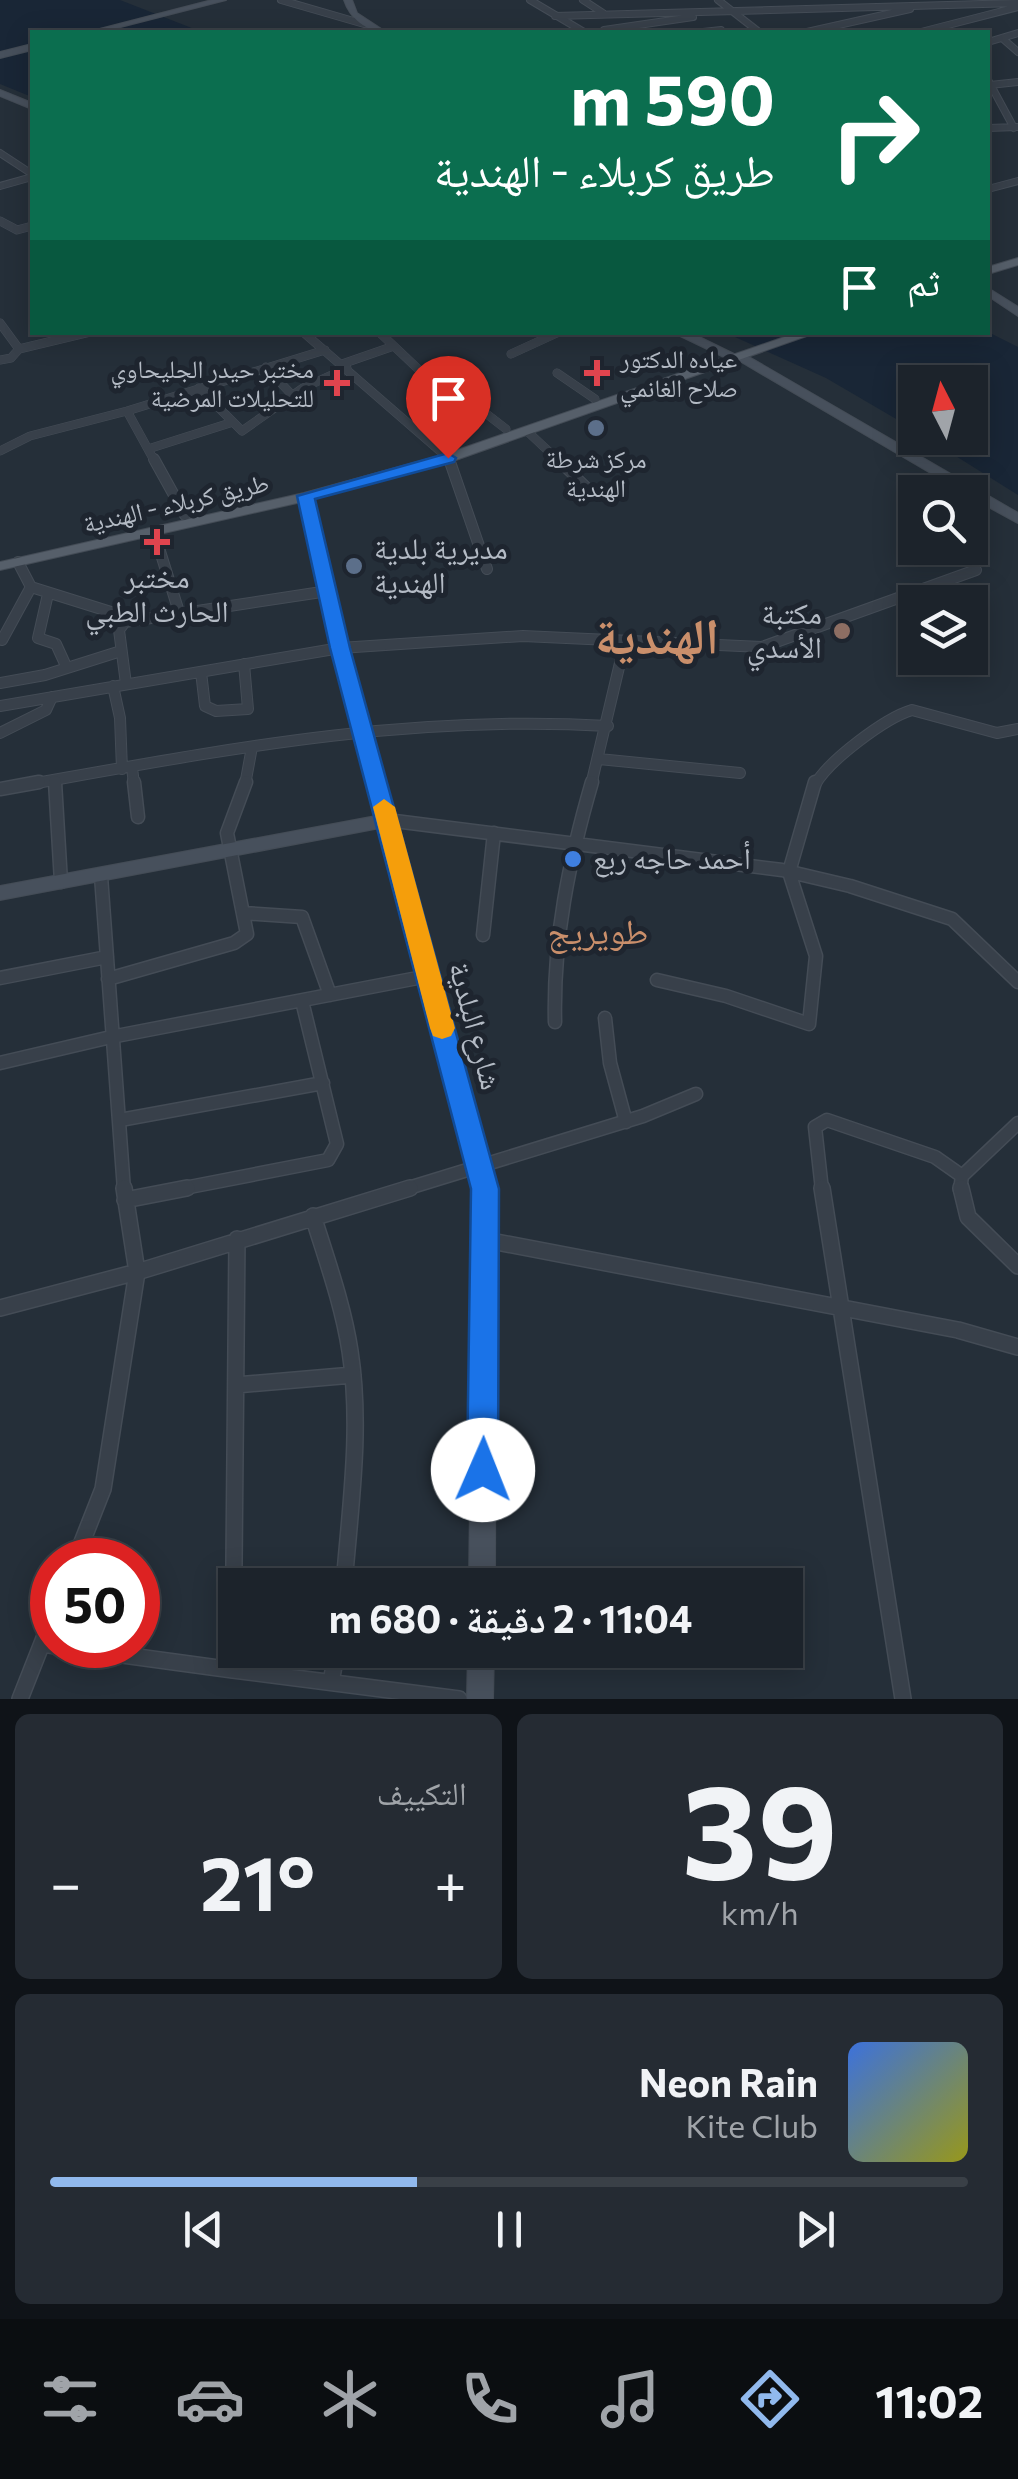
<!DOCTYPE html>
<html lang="ar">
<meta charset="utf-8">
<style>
body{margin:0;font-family:Commissioner,"Noto Naskh Arabic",sans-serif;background:#252b33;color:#f1f3f6;direction:rtl;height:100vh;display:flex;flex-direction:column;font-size:38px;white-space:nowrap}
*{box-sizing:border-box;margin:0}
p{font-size:32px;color:#a0a4a9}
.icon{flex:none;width:55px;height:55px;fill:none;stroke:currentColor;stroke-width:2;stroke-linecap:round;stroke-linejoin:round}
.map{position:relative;height:1699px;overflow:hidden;direction:ltr}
.side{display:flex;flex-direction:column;gap:15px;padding:15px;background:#0f1318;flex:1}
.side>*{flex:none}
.guide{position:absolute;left:30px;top:30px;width:960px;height:305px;border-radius:0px;box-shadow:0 5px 25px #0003,0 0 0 2px #3a4047;direction:rtl;background:#0b6e4f;color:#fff;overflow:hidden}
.needle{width:65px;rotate:354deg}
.buttons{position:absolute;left:898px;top:365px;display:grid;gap:20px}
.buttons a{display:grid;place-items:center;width:90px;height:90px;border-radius:0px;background:#1c232b;box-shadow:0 5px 25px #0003,0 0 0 2px #3a4047;font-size:50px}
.speed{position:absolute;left:30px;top:1538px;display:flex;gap:20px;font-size:50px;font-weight:700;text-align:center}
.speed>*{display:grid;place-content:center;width:130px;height:130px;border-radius:50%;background:#1c232b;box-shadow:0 5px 25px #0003,0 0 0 2px #3a4047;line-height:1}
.speed .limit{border:15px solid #d22;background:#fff;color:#111}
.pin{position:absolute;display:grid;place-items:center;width:85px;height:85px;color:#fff;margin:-102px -42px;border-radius:50% 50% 50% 0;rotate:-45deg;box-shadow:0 0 10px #0007}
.pin .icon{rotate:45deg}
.me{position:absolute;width:110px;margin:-55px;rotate:1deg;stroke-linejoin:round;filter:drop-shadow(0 0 8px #0008)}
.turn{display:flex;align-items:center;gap:35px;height:210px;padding:0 50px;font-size:45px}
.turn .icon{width:130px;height:130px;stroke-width:2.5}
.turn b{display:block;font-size:70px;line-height:85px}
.then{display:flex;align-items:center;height:95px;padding:0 50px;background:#0003;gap:20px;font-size:38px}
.big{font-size:75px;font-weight:700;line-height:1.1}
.side .card{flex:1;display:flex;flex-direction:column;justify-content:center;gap:15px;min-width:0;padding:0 35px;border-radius:15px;background:#252b33}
.side .dial{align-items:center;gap:0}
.dial b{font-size:130px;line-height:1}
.song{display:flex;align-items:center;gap:30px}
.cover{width:120px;height:120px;border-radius:15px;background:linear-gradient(135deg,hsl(220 70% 55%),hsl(60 70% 35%))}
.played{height:10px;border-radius:5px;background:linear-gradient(90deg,#91b9ed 40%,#3a4047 40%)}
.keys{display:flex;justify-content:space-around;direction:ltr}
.heat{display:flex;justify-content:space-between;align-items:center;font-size:55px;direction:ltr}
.side .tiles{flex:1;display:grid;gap:15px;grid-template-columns:1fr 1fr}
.card:last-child{grid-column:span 2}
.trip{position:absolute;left:218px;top:1568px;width:585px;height:100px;border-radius:0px;background:#1c232b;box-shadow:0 5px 25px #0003,0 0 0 2px #3a4047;font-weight:700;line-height:100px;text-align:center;direction:rtl}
.menu{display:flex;height:160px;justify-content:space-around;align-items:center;background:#0b0e11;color:#a0a4a9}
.menu .icon{width:70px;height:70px}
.menu .selected{color:#91b9ed}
.menu b{font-size:45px;color:#f1f3f6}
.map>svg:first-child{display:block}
</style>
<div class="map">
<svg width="1018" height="1699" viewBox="0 0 1018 1699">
<rect width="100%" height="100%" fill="#252f39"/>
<path fill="#192636" d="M0 0H120L202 32H32V97L0 84Z
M988 332 1018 347V495L927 438H970V382H915V430L826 378 726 333Z"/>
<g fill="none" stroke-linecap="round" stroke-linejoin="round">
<g stroke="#444c56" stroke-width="8">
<path id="street-far4" d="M281 0 364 24
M530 0 584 32
M583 0 603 13
M718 0 759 32
M555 16 1018 3
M604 30 693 17
M703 32 721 30
M807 32 910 9
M921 32 1018 7
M1002 38 1018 52
M988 42 1018 33
M988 80 1014 128
M990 85 1018 82
M988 128 1018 127
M0 153 32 174
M0 186 32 177
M988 189 1018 181"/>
</g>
<g stroke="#444c56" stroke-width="9">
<path id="street-far3" d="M0 221 17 230 32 226
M0 323 19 349 11 358 0 360
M303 332 440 451
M379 332 454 403
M19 349 90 332
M511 354 559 332
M342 364 391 347
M266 367 292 395
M557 373 595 399
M199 388 242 431 303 388 347 368
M475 405 506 429
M127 411 155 462
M528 432 560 462
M148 449 230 423
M0 451 30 436 127 411 325 350
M448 458 449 462"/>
</g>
<g stroke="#444c56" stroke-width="12">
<path id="street-far2" d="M154 459 185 515
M449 459 487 569
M557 459 587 488
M154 532 179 612
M18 562 31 587 111 612 125 622
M48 594 38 638 56 644 66 666
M2 640 31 587
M201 672 205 706 216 711 248 709 244 664
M0 683 45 675 121 651
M126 684 119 630 125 622 328 591
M113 686 120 718 122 769
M0 706 340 648 523 636 762 647 976 570
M0 733 46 710 52 697
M599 759 740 773
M132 767 134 785
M55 780V785
M25 785C223 750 405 714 608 726
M245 785 252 747
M591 785 625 642
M815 785C828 761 885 718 912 710L997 733 1018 729"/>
</g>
<g stroke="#444c56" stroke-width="15">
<path id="street-far1" d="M55 782 61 882
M134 782 138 817
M0 789 39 782
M387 820 782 870 850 886 952 919 1018 982
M101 876 124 1190
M243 913 302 917 330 995
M483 935 494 833
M0 978 107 957
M108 979 234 943 247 934 227 833 246 782
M657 980 726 996 809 1024 816 956 789 872 815 782
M605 1018 610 1063 626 1122
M555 1022C553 939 569 861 592 782
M0 1063 111 1037 428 976
M120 1120 323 1083
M174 1190 328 1160 337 1144 302 1001
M402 1190 643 1116 696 1094
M822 1190 815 1127 827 1120 935 1157 962 1176
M960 1190 962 1176 1018 1123"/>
</g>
<g stroke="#444c56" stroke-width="18">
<path id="street" d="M822 1188 903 1699
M961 1188 968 1217 1018 1266
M125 1200 187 1188
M313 1216C327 1261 343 1305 350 1351 362 1428 350 1508 344 1585
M237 1239 233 1670 459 1699
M486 1240 958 1330 1018 1347
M0 1308 137 1272 410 1188
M236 1385 353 1375
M75 1560 103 1489 137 1272 124 1188
M42 1644 233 1670
M331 1682 337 1650
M20 1699 52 1618"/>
</g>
<g stroke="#444c56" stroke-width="2">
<path id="secondary" d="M212 0H226L101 32H88Z
M344 0H352L357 13 386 32C366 32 350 18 344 0Z
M32 44V50L0 58V52Z
M0 90 32 103V109L0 96Z
M988 288 1018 307V316L988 296Z
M672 332H689L734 354 724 357Z
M742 353 1018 513V523L970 497V492H963L738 360 736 357Z
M306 493 313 497 348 648 496 1189 495 1585H469L474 1189 380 828 0 900V886L376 816 332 648 299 497Z
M468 1650H494L493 1699H467Z"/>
</g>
<g stroke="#444c56" stroke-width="2">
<path id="primary" d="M1018 258V265L988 274V267Z
M799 332H818L453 461 306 501 0 570V562L304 493 443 455Z"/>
</g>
<use href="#street-far4" stroke="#38404a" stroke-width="6"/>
<use href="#street-far3" stroke="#38404a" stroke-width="8"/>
<use href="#street-far2" stroke="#38404a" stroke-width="10"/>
<use href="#street-far1" stroke="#38404a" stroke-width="12"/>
<use href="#street" stroke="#38404a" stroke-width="15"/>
<use href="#secondary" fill="#47505c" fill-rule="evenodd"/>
<use href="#primary" fill="#565f6a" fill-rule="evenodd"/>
</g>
<path fill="#1a73e8" stroke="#114b97" stroke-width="2.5" d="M448 453 456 458 454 462 315 499 350 648 499 1189 498 1470 494 1481 483 1486 472 1481 467 1470 471 1189 330 648 297 496Z"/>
<path fill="#f59e0b" d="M384 799 395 807 455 1028 451 1036 442 1039 433 1036 430 1028 373 807Z"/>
<g fill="#e0444e" stroke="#1e252f" stroke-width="4">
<path d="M592 358h10v10h10v10h-10v10h-10v-10h-10v-10h10z"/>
<path d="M332 368h10v10h10v10h-10v10h-10v-10h-10v-10h10z"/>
<path d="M152 527h10v10h10v10h-10v10h-10v-10h-10v-10h10z"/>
</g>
<g fill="#5c6f8a" stroke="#1e252f" stroke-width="4">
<circle cx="596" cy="428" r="10"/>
<circle cx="354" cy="566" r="10"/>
</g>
<circle fill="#8d6e63" stroke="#1e252f" stroke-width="4" cx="842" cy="631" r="10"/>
<circle fill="#3f7fe0" stroke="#1e252f" stroke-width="4" cx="573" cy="859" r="10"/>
<g text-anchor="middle" stroke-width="10" stroke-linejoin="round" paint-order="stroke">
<g font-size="25" fill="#b4bbc5" stroke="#1e252f" text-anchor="start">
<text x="620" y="368">عياده الدكتور<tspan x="620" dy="29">صلاح الغانمي</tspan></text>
<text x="314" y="378" text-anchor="end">مختبر حيدر الجليحاوي<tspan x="314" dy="29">للتحليلات المرضية</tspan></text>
<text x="596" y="468" text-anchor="middle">مركز شرطة<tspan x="596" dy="29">الهندية</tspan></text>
</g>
<g font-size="25" fill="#b4bbc5" stroke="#1e252f">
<text transform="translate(176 503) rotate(-13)" y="9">طريق كربلاء - الهندية</text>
</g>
<g font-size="30" fill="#b4bbc5" stroke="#1e252f" text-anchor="start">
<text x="374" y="559">مديرية بلدية<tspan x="374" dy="34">الهندية</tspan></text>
<text x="157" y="588" text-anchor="middle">مختبر<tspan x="157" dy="34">الحارث الطبي</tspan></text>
<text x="822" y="624" text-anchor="end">مكتبة<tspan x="822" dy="34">الأسدي</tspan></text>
<text x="593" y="869">أحمد حاجه ربع</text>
</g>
<g font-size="30" fill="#b4bbc5" stroke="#1e252f">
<text transform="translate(475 1026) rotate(75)" y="10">شارع البلدية</text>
</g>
<g font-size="35" fill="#ca8f6b" stroke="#1e252f">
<text x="598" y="944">طويريج</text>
</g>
<g font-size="50" font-weight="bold" fill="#ca8f6b" stroke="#1e252f">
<text x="657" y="654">الهندية</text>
</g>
</g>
</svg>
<div class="buttons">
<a><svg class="needle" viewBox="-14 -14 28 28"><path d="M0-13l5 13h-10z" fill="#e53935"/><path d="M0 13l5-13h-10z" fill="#a0a4a9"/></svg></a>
<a><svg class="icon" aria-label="search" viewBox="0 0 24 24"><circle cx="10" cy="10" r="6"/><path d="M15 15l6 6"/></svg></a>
<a><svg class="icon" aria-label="layers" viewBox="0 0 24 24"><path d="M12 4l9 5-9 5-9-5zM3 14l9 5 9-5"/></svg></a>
</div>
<div class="speed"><div class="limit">50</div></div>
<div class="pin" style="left:448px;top:458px;background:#d93025"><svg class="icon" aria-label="arrive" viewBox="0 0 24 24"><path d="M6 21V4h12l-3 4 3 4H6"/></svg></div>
<svg class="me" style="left:483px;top:1470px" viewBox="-20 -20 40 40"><circle r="19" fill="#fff"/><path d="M0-13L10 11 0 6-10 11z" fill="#1a73e8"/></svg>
<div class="trip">11:04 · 2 دقيقة · 680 m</div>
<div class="guide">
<div class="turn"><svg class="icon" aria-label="right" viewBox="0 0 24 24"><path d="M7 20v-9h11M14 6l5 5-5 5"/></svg><div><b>590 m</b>طريق كربلاء - الهندية</div></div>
<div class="then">ثم<svg class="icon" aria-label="arrive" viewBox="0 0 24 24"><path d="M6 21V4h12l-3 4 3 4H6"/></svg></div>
</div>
</div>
<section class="side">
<div class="tiles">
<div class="card dial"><b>39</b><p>km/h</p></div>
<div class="card"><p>التكييف</p>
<div class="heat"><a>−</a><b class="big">21°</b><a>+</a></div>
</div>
<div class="card">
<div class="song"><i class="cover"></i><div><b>Neon Rain</b><p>Kite Club</p></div></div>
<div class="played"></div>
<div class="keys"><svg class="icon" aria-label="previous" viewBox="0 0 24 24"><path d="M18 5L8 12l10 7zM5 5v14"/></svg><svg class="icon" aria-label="pause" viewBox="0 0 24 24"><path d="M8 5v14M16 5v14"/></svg><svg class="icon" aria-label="next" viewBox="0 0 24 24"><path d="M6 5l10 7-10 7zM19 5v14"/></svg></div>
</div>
</div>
</section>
<nav class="menu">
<b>11:02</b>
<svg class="icon selected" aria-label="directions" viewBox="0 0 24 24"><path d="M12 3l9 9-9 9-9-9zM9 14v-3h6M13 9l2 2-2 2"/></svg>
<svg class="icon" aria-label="music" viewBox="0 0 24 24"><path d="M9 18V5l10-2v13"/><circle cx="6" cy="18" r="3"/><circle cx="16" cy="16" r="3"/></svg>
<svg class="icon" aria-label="phone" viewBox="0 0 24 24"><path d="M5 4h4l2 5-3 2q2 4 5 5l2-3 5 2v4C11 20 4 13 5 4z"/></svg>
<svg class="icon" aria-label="climate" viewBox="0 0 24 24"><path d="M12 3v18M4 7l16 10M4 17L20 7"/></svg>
<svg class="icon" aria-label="car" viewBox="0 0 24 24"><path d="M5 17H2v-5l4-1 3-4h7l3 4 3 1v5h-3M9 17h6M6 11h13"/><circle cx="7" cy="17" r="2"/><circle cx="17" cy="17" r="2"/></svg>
<svg class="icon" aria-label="filters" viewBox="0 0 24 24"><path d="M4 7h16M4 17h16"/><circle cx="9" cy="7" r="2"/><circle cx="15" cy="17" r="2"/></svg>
</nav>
